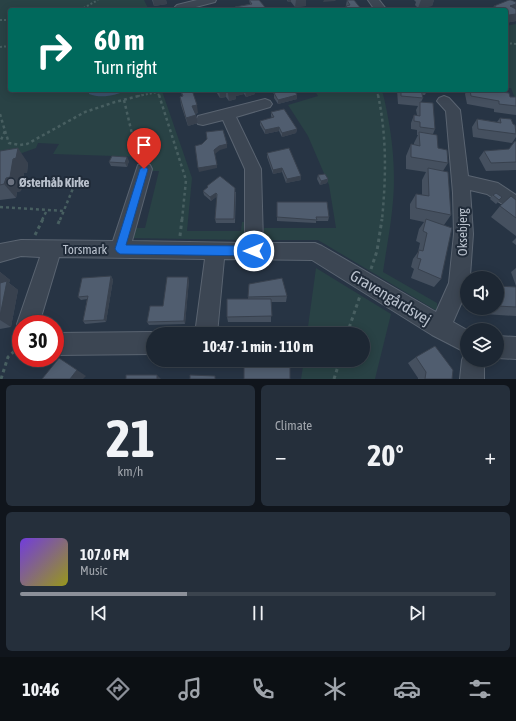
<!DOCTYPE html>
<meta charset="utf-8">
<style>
body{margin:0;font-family:"Asap Condensed",sans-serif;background:#252f3b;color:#f1f3f6;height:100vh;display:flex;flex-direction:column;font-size:15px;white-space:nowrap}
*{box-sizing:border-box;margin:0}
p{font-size:13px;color:#a0a5ac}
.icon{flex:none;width:22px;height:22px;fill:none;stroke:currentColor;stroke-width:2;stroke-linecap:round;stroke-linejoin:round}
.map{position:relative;height:379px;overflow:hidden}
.panel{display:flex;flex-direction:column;gap:6px;padding:6px;background:#10151c;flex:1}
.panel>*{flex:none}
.guide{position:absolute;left:8px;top:8px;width:500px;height:84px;border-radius:4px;box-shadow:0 2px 10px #0003,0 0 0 1px #3b444e;background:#00695c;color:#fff;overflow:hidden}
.buttons{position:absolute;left:460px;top:271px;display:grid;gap:8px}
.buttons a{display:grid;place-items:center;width:44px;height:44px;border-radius:50%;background:#1d2733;box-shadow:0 2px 10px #0003,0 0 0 1px #3b444e;font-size:20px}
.speed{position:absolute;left:12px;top:315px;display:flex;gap:8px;font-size:20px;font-weight:700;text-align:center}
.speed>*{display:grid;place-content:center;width:52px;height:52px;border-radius:50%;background:#1d2733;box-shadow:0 2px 10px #0003,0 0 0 1px #3b444e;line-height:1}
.speed .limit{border:6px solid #d22;background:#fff;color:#111}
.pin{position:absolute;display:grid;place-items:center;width:34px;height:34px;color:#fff;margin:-41px -17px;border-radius:50% 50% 50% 0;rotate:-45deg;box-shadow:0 0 4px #0007}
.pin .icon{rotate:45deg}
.me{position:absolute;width:44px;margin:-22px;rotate:270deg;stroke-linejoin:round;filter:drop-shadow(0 0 3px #0008)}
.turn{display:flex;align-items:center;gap:14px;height:84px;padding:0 20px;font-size:18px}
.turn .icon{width:52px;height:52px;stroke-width:2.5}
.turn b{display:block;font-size:28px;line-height:34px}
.big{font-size:30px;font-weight:700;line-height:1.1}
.panel .widget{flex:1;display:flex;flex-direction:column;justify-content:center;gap:6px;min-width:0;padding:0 14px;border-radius:6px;background:#252f3b}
.panel .dial{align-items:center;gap:0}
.dial b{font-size:52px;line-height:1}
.song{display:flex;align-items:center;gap:12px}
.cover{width:48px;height:48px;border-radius:6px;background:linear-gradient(135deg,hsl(260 70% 55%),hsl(60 70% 35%))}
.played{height:4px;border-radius:2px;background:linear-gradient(90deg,#8c9099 35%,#3b444e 35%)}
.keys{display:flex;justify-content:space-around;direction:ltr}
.heat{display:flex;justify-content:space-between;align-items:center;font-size:22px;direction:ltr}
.panel .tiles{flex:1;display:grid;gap:6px;grid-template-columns:1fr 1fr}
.widget:last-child{grid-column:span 2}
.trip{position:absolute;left:146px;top:327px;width:224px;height:40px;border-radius:20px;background:#1d2733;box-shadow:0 2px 10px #0003,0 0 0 1px #3b444e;font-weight:700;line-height:40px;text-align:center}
.tab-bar{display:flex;height:64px;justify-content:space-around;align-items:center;background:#0c1014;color:#a0a5ac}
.tab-bar .icon{width:28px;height:28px}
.tab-bar .current{color:#8c9099}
.tab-bar b{font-size:18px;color:#f1f3f6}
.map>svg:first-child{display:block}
</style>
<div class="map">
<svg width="516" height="379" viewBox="0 0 516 379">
<rect width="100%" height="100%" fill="#273444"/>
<path fill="#294245" d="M0 0H144L149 10H10V90H164L162 91 192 178 187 231H241L242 222H248V240L130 238 133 228H145L159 171H149V167L145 157 53 154 59 144 38 143 36 148 22 153 4 156 0 153Z
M516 24V101L511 88H506V26Z
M314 90H382C392 129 397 171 392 211 390 231 386 251 383 272L437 303V311L318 240H264V228H336L329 185 308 136 288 105 318 96Z
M316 268 391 314 375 379H301L304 360H363V334H307Z"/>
<path fill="#3d526c" d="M89 90H128C116 95 102 99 89 94Z"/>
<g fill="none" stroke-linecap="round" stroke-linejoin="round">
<g stroke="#5a6471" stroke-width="2">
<path id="minor" d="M197 0H216L215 2 188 9 189 10H177L175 7 177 5Z
M368 0H379L387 10H375Z
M444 96 449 98 460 110 468 176 498 183 516 195V211L510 209 487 194 470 190 473 234 470 276V278H467V290L453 322 467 330V360H484V379H460L462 360 465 352 432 335 312 260 224 259 217 334H195L205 259 59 257 39 324H21L20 332 17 324 40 257 21 256 0 262V244L21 240 113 241 138 165 144 163 150 165 152 169 132 241 245 243V169L223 120 203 125 198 124 196 120 198 116 265 99 270 101 272 104 270 107 236 117 261 169 263 243H315L322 246 436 312 449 283 454 234 453 193 446 111 437 101 439 98Z
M153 332 158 334H153V354L55 355V333Z
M497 336 516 337V359L497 358Z"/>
</g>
<path stroke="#485f61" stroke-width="2" stroke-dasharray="2 2" stroke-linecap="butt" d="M80 10 98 0
M0 20H10
M506 43 516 44
M0 47 10 46
M157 90 159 96
M377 90 378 96
M138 96 158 92"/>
<path stroke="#485f61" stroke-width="2.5" stroke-dasharray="3 3" stroke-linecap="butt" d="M159 95 186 180 182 220
M378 95C387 137 386 178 382 220
M124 100 138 159
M0 114 5 131 0 142
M5 131 9 143 20 145 27 144 85 112 115 102 142 95
M0 207 64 211
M42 220 47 210
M60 220 76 181"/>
<path stroke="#485f61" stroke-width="3" stroke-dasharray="3.5 3.5" stroke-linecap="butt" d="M58 224 60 219
M35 235 43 219
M180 236 182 219
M371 269 377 251 382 219
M276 333 348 332
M238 334 259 333
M347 334 360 296
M1 379 8 357 21 345
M334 379 340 360"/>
<use href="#minor" fill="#3c4653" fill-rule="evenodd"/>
</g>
<path fill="#45505f" d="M152 0H166L167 4 154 6Z
M249 0 265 10H235V7L250 4Z
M287 0H306V6L295 7 291 2H288Z
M347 0 362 10H345Z
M414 0H434L432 6 418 8 415 5 416 2Z
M516 2V7L515 9 516 21 506 23V10H492L494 6Z
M215 90H255V94L246 97 244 94 236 96V99L229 101 226 97 220 98Z
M271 90H294L297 95V99L278 104 274 98V94Z
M397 90H427L425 95H422L423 98 421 102 435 129 433 134 438 148 448 163 443 171 451 215 444 225 441 279 434 287 411 278 414 269 411 267 413 259 418 252 420 243 416 241 419 229 424 222 410 219V204L416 194 422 195V180L426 172 406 169V156L411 144 414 145V143L418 135H417V130L411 129V123L414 115H417L416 110 418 106 398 104Z
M467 90H486L510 97H516V115L494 112V109L467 104 465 94Z
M181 91 198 113 195 114 198 123 188 126 181 105 180 97 182 96Z
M271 112 297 129 296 133 282 137 279 131 265 134 260 125V121L272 118 271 116Z
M500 118 513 124 516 127V137L512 143 473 137 472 127 477 119 497 122Z
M516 142V170L486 171 479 158 484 151 509 149Z
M0 151 28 163 27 173H24L21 191 17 192 16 198 0 200Z
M267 153 301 176V180L286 183 282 172 273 174 267 157Z
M129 161 127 167 111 166 109 162Z
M318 175 328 179 327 183 320 185 317 179Z
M207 186 236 192 235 223H216L215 219 217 198 216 197 211 201 204 195 203 191 207 188Z
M496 193 499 201 496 204 490 199 493 195Z
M516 200V236L491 217 500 206Z
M277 205 329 217 328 221H316V223L277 221Z
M516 238V245L512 242Z
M516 268V286L511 272Z
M0 272 10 280 9 283 18 290 11 327 0 329Z
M481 272 491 278H478V275Z
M111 276 113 280 106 322 85 324 83 321 87 299 81 300 78 297Z
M189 280 185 324 149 325 147 322Z
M249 284 287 296 286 302H271V322H228L227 317 248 299Z
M497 286 516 287V316L484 314 483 308H497Z
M416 357 452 379H418V378L408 363Z"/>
<path fill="#38414e" d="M153 0H166L167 4 154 6Z
M288 0H291V2H288Z
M296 0H306V6L295 7Z
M324 0H336L335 1 323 2Z
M421 0H434L432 6 418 8Z
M516 4V7L514 11 506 14 510 6Z
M265 7V10H252Z
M516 14V21L506 23V21L509 15Z
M219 90H226V97L220 98Z
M234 90H244V94L236 96V99L229 101 228 93Z
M245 90H255V94L246 97Z
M274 90H290L274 94Z
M297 95V99L278 104V100Z
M197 105 198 113 194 114 192 106Z
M196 115 198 123 188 126 186 118Z
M279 127V131L265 134V130Z
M297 129 296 133 282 137V133Z
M227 144V148L220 150 215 154 214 150 219 146Z
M18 148 28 163 27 173H24L21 191 17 192 16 198 4 184 6 178Z
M127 157 129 161 127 167 125 163Z
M217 165V168L199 172 198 168Z
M282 168V172L273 174V170Z
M301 176V180L286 183 287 179Z
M328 179 327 183 320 185 321 181Z
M216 193V197L211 201 210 197Z
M0 272 10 280 9 283 18 290 11 327 0 320Z
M111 276 113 280 106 322 104 320Z
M188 277 189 280 185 324 184 321Z
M68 364 86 376 83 379H70Z
M157 375 161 379H157Z"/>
<path fill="#505d6f" stroke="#38414e" d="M249 0H259L265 7 252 10H234L237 9 235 7 252 4Z
M347 0H354L362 10H349L346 6 350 5Z
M509 0H511L516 2V4L510 6 516 9V14L509 15 506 13V10H501L494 6Z
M227 8H230L232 10H228Z
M186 90H192L197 105 192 106 196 115 186 118 180 97 183 96 181 91Z
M227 90H235L236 91 228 93Z
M287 90H294L297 95 278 100 274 93Z
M401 90H421L423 98 401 96Z
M470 90H486L509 93 510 97H516V106L499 104V101L471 96Z
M420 102 433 103 435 129 420 127V122L414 121V115L420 116Z
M284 109 297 129 282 133 279 127 265 130 260 121 274 117 271 112Z
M500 118 511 119 513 124 515 125 516 134 478 129 477 119 501 123Z
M223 130 227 144 219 146 214 150 217 165 198 168 195 146 202 144 207 139 206 132Z
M419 132 437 135 438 148 447 150 448 163 411 157V144L420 146Z
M515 141 516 142V162L491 163 484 151 509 149Z
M18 148 16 158 13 159 10 177 6 178 4 184 0 185V151Z
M289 148 301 176 287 179 282 168 273 170 267 153Z
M112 156 127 157 125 163 109 162Z
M428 168 448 172 451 215 416 208V194L429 196Z
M325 174 328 179 321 181 318 175Z
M220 176 235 188 234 219H215L217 194 216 193 210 197 203 191 208 187 207 186Z
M496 193 502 197 499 200 493 195Z
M511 196 516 200V218L500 206Z
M277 202H327L329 217H316L317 220 277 217Z
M426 219 452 228 441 279 418 269 421 259 417 258 419 250 423 251 427 233 423 231Z
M481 272 491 275V278H481Z
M111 276 104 320 83 321 88 296 78 297 82 278Z
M167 277H188L184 321 147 322 150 306H163Z
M282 278 287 296 248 297 249 284Z
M7 281 0 316V283Z
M497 286 516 287V307L497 306Z
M227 299H271L272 316 227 317Z
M257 332H278V334H257Z
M435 346 453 370 452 379H425L426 372 416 357Z
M59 358 77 370 70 379H42Z
M244 362H290V379H244Z
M126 375H157V379H126Z
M190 375 215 376V379H190Z"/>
<path fill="#1a73e8" stroke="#114b97" d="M144 166 148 169 126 245 254 246 257 248 259 251 257 254 254 256 120 254 117 252 115 249 140 169Z"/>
<circle fill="#6b7280" stroke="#202b39" stroke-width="1.5" cx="11" cy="182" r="4"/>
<g text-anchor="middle" stroke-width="4" stroke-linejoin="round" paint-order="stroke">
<g font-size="13" font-weight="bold" fill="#b9c1cd" stroke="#202b39" text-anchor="start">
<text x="19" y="187">Østerhåb Kirke</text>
</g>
<g font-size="13" fill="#b9c1cd" stroke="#202b39">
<text transform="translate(462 232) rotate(-90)" y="5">Oksebjerg</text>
<text x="85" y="254">Torsmark</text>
</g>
<g font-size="16" fill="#b9c1cd" stroke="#202b39">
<text transform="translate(391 297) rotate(31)" y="6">Gravengårdsvej</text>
</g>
</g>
</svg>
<div class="buttons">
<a><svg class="icon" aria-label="sound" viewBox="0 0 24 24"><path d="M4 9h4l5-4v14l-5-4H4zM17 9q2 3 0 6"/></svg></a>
<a><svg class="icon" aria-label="layers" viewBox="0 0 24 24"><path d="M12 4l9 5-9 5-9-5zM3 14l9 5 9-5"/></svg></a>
</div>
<div class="speed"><div class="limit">30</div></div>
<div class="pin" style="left:144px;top:169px;background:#d93025"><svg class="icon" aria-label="arrive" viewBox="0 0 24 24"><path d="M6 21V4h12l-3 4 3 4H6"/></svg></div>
<svg class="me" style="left:254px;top:251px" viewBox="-20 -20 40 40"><circle r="17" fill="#1a73e8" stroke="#fff" stroke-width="3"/><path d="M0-11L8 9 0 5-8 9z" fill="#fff"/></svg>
<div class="trip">10:47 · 1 min · 110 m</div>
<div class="guide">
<div class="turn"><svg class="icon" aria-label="right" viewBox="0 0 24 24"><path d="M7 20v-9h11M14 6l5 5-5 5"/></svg><div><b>60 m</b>Turn right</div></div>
</div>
</div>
<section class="panel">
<div class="tiles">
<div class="widget dial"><b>21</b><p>km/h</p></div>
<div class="widget"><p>Climate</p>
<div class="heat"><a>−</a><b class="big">20°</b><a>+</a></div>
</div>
<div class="widget">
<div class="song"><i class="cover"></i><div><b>107.0 FM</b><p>Music</p></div></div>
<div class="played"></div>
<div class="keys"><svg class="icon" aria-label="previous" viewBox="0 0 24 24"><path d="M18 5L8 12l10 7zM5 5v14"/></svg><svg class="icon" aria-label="pause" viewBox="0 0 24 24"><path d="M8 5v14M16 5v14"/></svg><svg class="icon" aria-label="next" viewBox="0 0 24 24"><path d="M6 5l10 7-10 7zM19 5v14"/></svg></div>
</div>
</div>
</section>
<nav class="tab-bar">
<b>10:46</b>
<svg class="icon current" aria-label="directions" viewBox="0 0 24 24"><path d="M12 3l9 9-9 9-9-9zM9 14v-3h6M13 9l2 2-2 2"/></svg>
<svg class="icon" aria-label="music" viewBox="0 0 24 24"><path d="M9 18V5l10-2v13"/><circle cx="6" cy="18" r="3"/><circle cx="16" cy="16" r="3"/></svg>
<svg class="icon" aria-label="phone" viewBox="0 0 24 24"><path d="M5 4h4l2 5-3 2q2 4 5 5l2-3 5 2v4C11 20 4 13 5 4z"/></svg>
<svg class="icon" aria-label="climate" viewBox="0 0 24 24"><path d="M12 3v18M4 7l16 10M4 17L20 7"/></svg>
<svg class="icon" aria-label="car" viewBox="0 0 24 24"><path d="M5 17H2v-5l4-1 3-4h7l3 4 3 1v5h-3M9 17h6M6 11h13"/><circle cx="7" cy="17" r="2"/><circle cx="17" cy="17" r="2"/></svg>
<svg class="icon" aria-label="filters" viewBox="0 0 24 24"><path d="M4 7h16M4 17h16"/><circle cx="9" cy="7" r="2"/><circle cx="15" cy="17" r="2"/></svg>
</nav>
